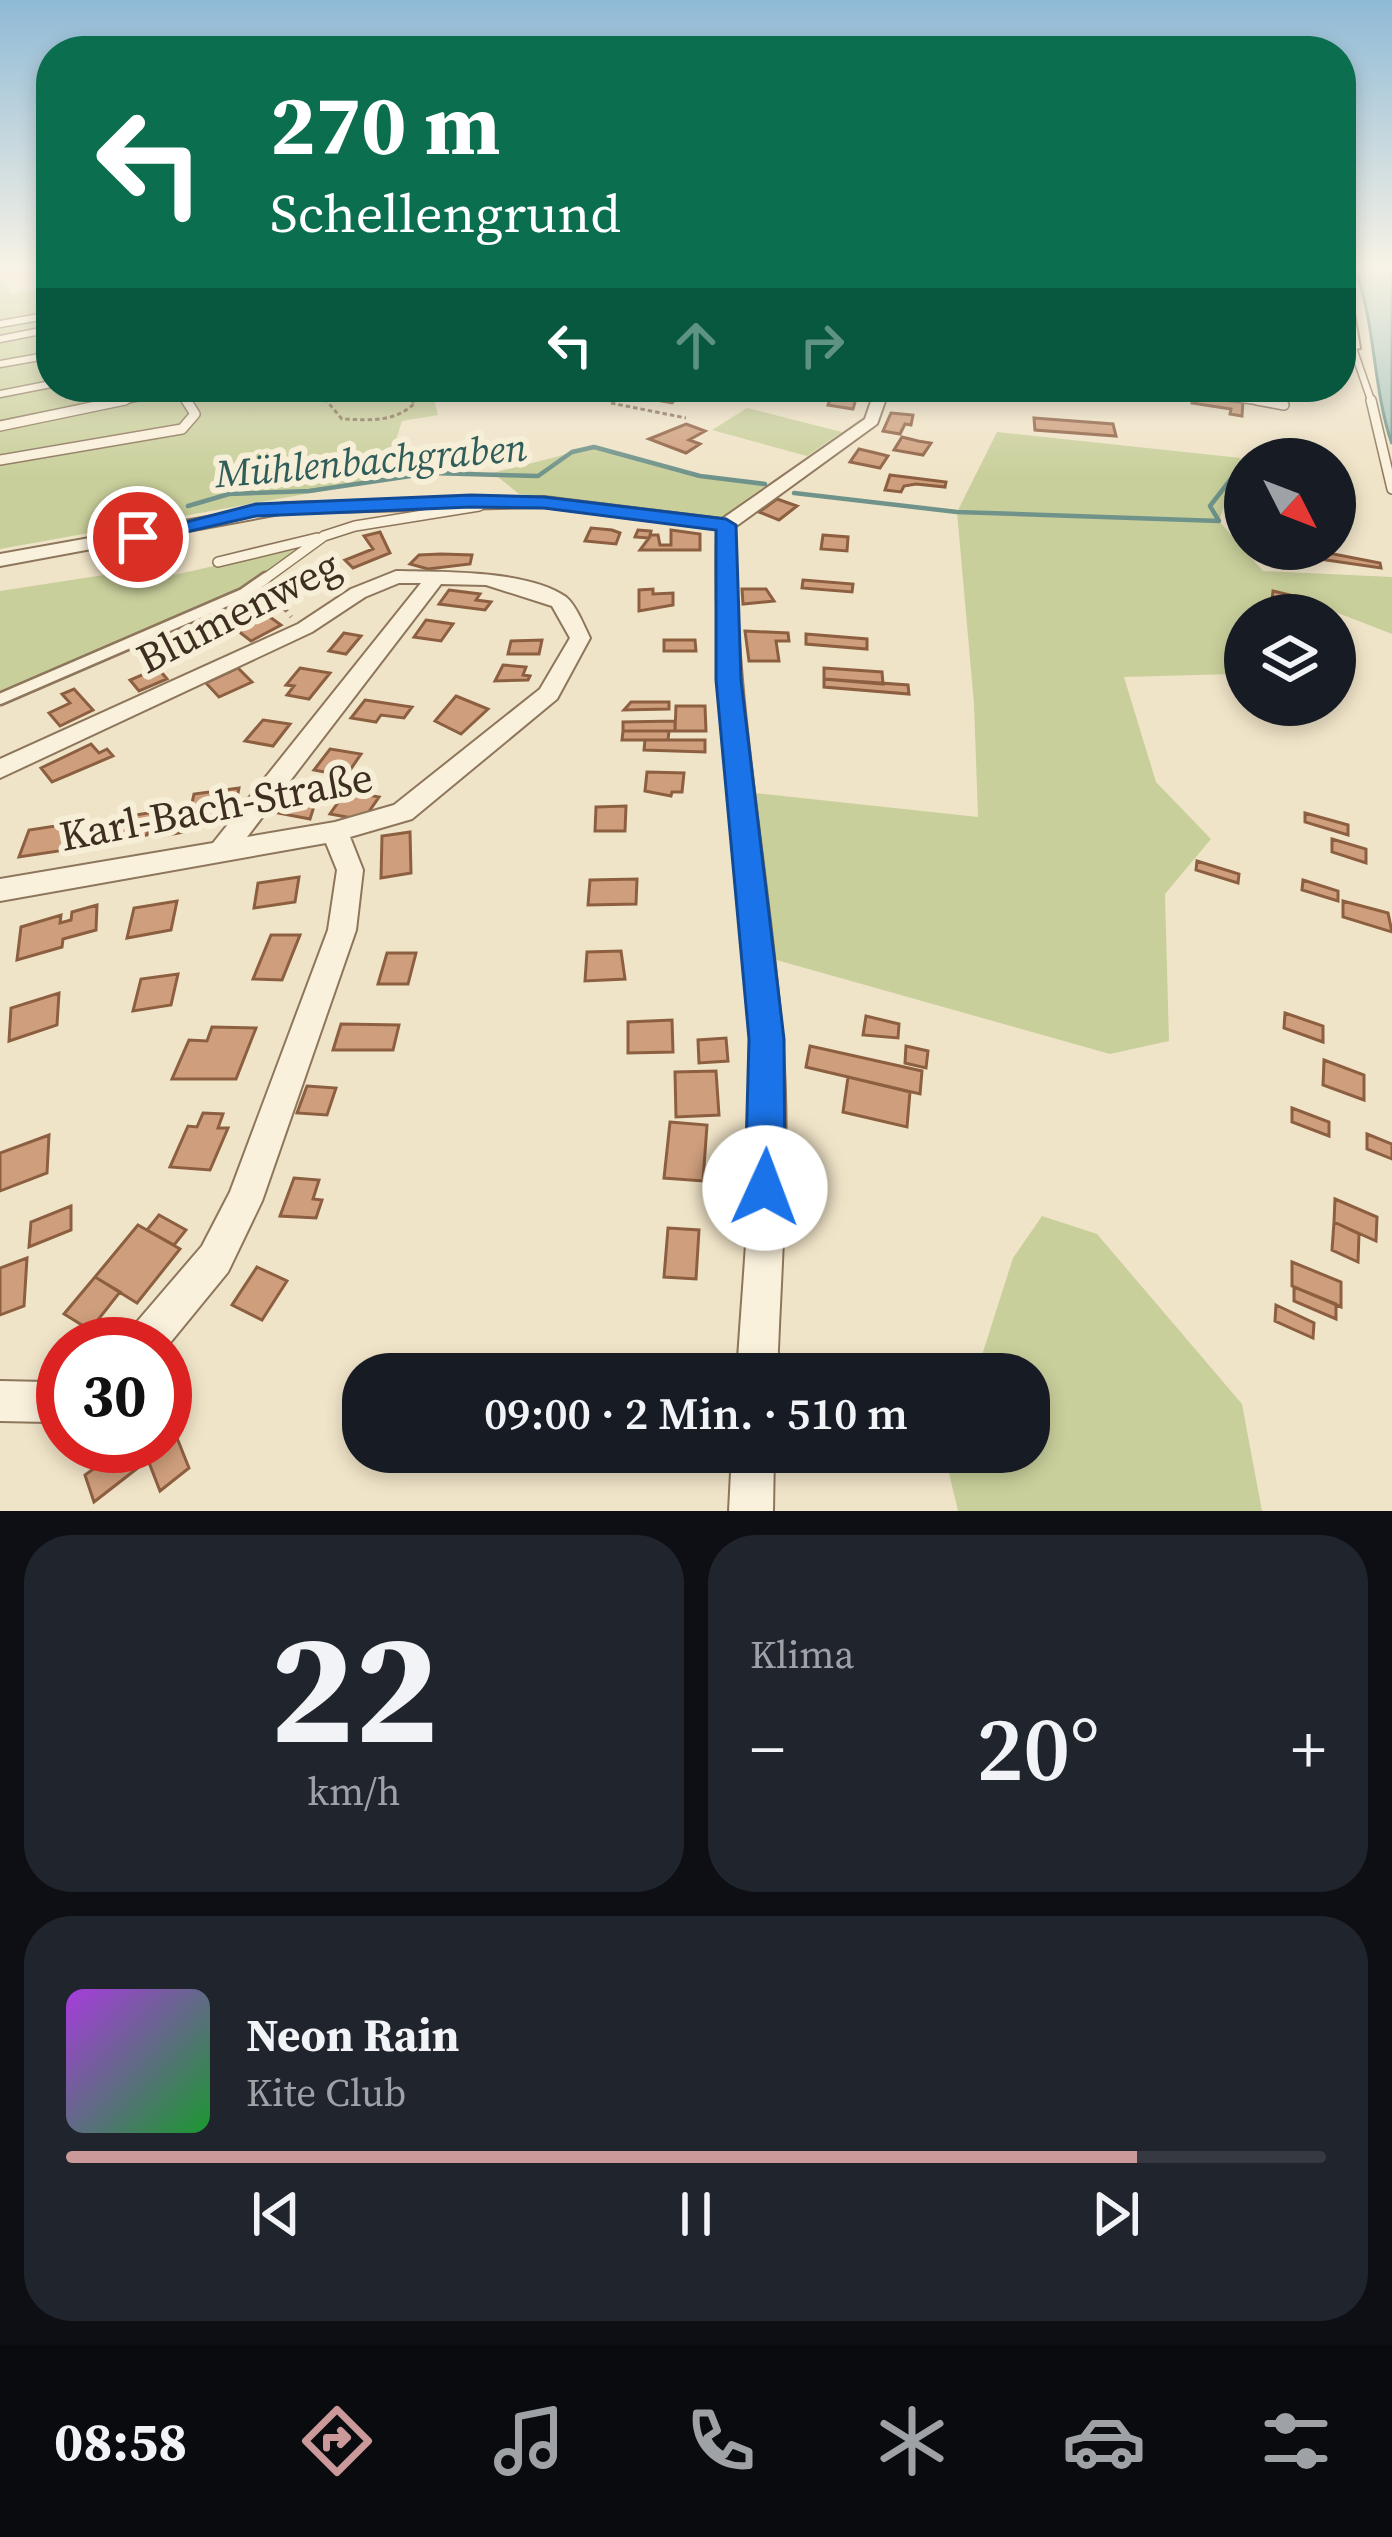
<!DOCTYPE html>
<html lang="de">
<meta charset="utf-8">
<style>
body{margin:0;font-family:"Source Serif 4",serif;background:#20242c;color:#f1f3f6;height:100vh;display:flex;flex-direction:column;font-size:45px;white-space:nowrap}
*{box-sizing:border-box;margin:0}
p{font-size:39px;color:#9ea1a6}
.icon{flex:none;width:66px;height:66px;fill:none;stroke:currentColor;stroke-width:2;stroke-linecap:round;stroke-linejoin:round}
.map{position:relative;height:1511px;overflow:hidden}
.side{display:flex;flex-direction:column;gap:24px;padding:24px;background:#0d0f14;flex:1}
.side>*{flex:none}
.banner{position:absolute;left:36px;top:36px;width:1320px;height:366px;border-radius:48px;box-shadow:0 6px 18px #0003;background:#0b6e4f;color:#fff;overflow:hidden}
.needle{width:78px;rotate:132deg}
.buttons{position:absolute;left:1224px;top:438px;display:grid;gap:24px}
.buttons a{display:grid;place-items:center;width:132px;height:132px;border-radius:50%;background:#171b24;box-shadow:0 6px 18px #0003;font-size:60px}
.speed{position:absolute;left:36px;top:1317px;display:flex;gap:24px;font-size:60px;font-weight:700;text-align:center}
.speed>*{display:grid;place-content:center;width:156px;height:156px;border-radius:50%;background:#171b24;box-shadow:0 6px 18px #0003;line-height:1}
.speed .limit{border:18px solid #d22;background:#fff;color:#111}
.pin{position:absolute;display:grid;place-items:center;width:102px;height:102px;color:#fff;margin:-51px;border:6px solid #fff;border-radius:50%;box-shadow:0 3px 12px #0007}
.me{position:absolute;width:132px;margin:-66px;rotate:2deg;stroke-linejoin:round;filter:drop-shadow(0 0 9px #0008)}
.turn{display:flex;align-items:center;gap:42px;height:252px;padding:0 36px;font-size:54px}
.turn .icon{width:156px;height:156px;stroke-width:2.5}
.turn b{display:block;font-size:84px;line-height:102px}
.lanes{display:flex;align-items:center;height:114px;padding:0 36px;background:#0003;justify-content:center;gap:60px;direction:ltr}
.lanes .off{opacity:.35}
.big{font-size:90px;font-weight:600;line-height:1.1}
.side .widget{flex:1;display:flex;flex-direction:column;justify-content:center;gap:18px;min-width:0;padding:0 42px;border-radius:48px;background:#20242c}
.side .dial{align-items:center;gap:0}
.dial b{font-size:156px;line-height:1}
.song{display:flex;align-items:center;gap:36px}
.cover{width:144px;height:144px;border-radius:18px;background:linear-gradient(135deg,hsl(280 70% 55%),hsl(130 70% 35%))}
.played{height:12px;border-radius:6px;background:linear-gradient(90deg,#cc999b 85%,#363941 85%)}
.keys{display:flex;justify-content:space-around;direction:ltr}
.heat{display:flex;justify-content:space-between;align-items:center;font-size:66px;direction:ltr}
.side .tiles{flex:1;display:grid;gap:24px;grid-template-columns:1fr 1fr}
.widget:last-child{grid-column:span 2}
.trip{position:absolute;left:342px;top:1353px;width:708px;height:120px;border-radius:48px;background:#171b24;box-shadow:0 6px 18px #0003;font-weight:600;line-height:120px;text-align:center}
.menu{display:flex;height:192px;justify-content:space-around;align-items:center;background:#090b0e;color:#9ea1a6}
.menu .icon{width:84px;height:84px}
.menu .current{color:#cc999b}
.menu b{font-size:54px;color:#f1f3f6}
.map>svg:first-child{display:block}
</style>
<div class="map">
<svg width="1392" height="1511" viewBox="0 0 1392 1511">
<rect width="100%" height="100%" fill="#f0e4c8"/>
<path fill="#c9cf9b" d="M0 275 11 294 51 288V387H431L438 415 402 421 383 480 0 549Z
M747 408 842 432 807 456 712 430Z
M997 432 1241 458 1219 521 1263 571 1392 577V634L1325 608 1270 597 1255 615H1245V640L1233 674 1124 677 1156 782 1211 839 1165 894 1169 1041 1110 1054 773 959 754 793 978 817 974 704 957 512Z
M594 447C629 456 662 470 698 476 721 480 743 477 765 486L720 519 519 494 493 473Z
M293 548 295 552 241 592 0 696V591L175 564 174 575Z
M1042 1216 1097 1234 1242 1404 1262 1511H958L947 1465 951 1452H1029V1374H976L1013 1258Z"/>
<path fill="#a9c4bc" stroke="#6f938a" stroke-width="3" d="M1354 266H1392V444C1372 386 1376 323 1354 266Z"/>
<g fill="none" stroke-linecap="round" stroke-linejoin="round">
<path stroke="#6f938a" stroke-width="4.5" d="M794 493 957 512 1219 521 1210 506 1245 461
M188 506 229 494 309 491 431 473 538 476 572 452 594 447 700 476 765 484"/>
</g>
<path fill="#cf9f7d" stroke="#8d5f41" stroke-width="3" d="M656 387H687L672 403 645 398Z
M833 391 857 395 853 409 828 405Z
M1194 393 1243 401 1242 416 1230 414 1231 409 1192 403Z
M891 413 913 415 911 425 905 424 900 434 883 431Z
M1034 418 1113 424 1116 436 1035 430Z
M686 424 705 431 689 440 700 444 686 453 649 439Z
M902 437 918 441 931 443 923 455 894 450Z
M859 449 876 453 888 456 880 468 850 462Z
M890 475 946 482 945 487 916 484 904 486 901 492 885 490Z
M777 499 797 506 779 520 759 512Z
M591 528 612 530 620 533 616 544 585 541Z
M638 530 651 531 650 535H658L660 545H671V530L700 534V550H640L649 538 635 537Z
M380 532 390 553 353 568 345 560 373 549 364 536Z
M823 535 848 537 847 551 821 549Z
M1318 551 1380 563 1381 568 1319 559Z
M441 554 472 555 470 564 428 569 410 564 419 555Z
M803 580 853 584 852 592 802 588Z
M653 589V594L673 593V605L639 611V590Z
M742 589H766L774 601 743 604Z
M449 590 480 594 476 600 491 602 485 610 439 604Z
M1273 591 1302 598 1301 615 1271 609Z
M263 612 281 625 251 641 233 627Z
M426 620 453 624 441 641 414 637Z
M745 631 788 633 789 641H776L779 661H749Z
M344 633 361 636 346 654 329 651Z
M806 634 867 639V649L806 644Z
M542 640 539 654H508L511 641Z
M664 640H695L696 651H664Z
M503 665 526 667 523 675 530 676 528 680 495 681Z
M158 668 167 679 139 691 130 680Z
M238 668 252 682 219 697 206 683Z
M300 668 330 673 309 699 287 695 294 686 286 685Z
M824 668 882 672 883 684 824 679Z
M824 679 908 685 909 694 824 687Z
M74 689 93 710 60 726 49 713 70 703 62 694Z
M456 696 488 709 461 734 435 721Z
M365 700 412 707 404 718 381 715 376 722 351 718Z
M631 702H669V709L624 710Z
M676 706H705L706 731H675Z
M263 720 290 724 273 746 245 741Z
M675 721V731H623V722Z
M623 731H669L668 740H622Z
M645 740H705V752L644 750Z
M91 744 99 753 107 749 113 756 52 782 41 768Z
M330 749 361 754 346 776 314 770Z
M647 772 684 773 682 792H672L671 796 645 791Z
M239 788 232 823 186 829 194 794Z
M346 791 379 797 363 820 330 814Z
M291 795 316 800 310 819 278 813Z
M626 806 625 831H595L596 807Z
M154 812 147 835 116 840 123 817Z
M189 813 184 832 162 836 167 817Z
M1305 813 1348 825V835L1305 822Z
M81 822 72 849 19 857 29 830Z
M410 832 411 873 381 878 382 836Z
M1332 839 1366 849V863L1332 852Z
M1197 861 1239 874 1238 883 1196 870Z
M299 877 295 902 254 908 258 883Z
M637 879 636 904 588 905 590 880Z
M1303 880 1338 891V901L1302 890Z
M177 901 171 930 127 938 134 908Z
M1343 901 1388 913 1392 932 1343 917Z
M97 905 96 930 63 939 62 947 17 960 21 927 61 915 60 923 71 920 72 912Z
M271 935H300L282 980 253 979Z
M621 951 625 979 585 981 587 952Z
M387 953H416L408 984H378Z
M178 974 171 1005 133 1011 141 979Z
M59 993 57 1025 9 1041 11 1008Z
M1285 1013 1323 1026V1042L1284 1028Z
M866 1016 899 1024 898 1038 863 1035Z
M672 1020 673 1052 628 1053V1022Z
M341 1024 399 1025 393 1050H333Z
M212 1027 256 1028 236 1079H172L189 1040 207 1041Z
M726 1038 728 1061 699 1063 698 1040Z
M810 1046 922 1071 920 1094 806 1067Z
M906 1046 928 1051 926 1068 905 1063Z
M1324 1060 1364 1075V1100L1323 1085Z
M716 1071 719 1115 676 1117 675 1072Z
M848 1077 910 1092 907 1127 843 1112Z
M307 1086 336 1088 327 1115 297 1113Z
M1292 1108 1329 1122V1136L1292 1122Z
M203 1113 223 1114 218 1128H228L210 1170 170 1167 188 1126 197 1127Z
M670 1122 707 1125 703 1181 664 1178Z
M1367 1134 1392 1144V1159L1367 1149Z
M49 1135 47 1173 0 1191V1153Z
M294 1178 319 1180 313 1199 322 1200 316 1218 280 1216Z
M1335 1199 1377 1217 1376 1241 1334 1222Z
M71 1206V1230L29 1247 31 1222Z
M159 1215 186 1230 174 1245 147 1230Z
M1334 1222 1359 1234 1358 1262 1332 1250Z
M138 1225 180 1249 137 1303 95 1277Z
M668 1228 699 1230 696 1279 664 1277Z
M27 1258 24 1306 0 1315V1268Z
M1292 1262 1341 1282V1307L1292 1286Z
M257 1267 287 1281 262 1320 232 1305Z
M95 1277 120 1292 90 1330 64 1314Z
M1294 1287 1336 1304V1319L1294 1301Z
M1276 1305 1314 1323 1313 1338 1275 1321Z
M165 1408 189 1468 160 1491 148 1460 94 1502 85 1475 107 1459 102 1446H165Z"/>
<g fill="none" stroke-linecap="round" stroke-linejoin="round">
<g stroke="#8d765c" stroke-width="9">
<path id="service-far2" d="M0 324 51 315
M0 339 51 329
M1353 348 1372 403
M0 364 51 355
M177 387 188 403
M1137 387 1274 403
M0 394 51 384
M111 403 179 389"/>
</g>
<g stroke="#8d765c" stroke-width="12">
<path id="service-far1" d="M1257 400 1284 405
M1371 400 1392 489
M0 426 125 400
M0 460 182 429 195 414 186 400
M218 562 317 538
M262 581 324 536 355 526 479 506"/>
</g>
<g stroke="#8d765c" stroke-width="15">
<path id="service" d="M0 699 243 594 266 578"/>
</g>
<g stroke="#8d765c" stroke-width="4">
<path id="minor" d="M1341 268 1347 271 1360 348 1341 353V345H1346Z
M876 387H890L877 424 735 527C734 699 768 866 782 1036 791 1149 781 1262 777 1374H737C744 1262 756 1150 750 1038 742 867 712 700 717 529L544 507 285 513 0 566V554L285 503 544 497 722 519 865 419Z
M1118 387H1132L1129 395 1124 396 1117 392Z
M396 571C441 572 528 570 566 597 576 605 584 626 590 638L557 699 412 819 350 837 363 870 356 930 262 1201 228 1272 165 1349V1344H124L130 1330 202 1246 230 1192 328 930 337 870 326 843 0 901V879L213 843 421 583H399L365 597 312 632 0 778V759L298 624 351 589ZM441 584 486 585 552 606 570 638 540 689 394 805 335 822 247 837Z
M63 1375V1417L49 1422 0 1421V1381L47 1382Z
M732 1452H774L773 1511H729Z"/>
</g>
<path stroke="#8d765c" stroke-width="3" stroke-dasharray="4.5 3" stroke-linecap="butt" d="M315 387 342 419C369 420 394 423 415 403L393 387
M611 403 686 418"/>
<path stroke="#8d765c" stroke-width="4.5" stroke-dasharray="9 6" stroke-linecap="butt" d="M273 592 291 617"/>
<use href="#service-far2" stroke="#faf1dc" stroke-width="6"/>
<use href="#service-far1" stroke="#faf1dc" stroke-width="9"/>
<use href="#service" stroke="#faf1dc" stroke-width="10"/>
<use href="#minor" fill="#faf1dc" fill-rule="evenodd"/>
</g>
<linearGradient id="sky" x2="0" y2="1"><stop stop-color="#8fbad6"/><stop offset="0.56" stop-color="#f8f3e6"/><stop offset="1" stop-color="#f8f3e6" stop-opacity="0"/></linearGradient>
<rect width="1392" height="477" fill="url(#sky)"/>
<path fill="#1a73e8" stroke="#114b97" stroke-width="3" d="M471 495 544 497 726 519 736 525 741 680 784 1039 785 1188 779 1202 765 1208 751 1202 745 1188 749 1039 716 680V530L544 508 471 507 256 516 138 543 128 537 256 504Z"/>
<g text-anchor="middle" stroke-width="12" stroke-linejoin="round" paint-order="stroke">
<g font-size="39" font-style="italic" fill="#2f5d5a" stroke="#f7eed8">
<text transform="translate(371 460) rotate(-5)" y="14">Mühlenbachgraben</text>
</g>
<g font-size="42" fill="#3d2e20" stroke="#f7eed8">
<text transform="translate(238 611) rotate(-27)" y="15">Blumenweg</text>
<text transform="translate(216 806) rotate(-11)" y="15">Karl-Bach-Straße</text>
</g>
</g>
</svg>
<div class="buttons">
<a><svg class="needle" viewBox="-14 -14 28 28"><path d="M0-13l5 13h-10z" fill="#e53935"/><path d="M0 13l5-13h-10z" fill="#9ea1a6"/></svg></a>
<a><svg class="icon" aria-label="layers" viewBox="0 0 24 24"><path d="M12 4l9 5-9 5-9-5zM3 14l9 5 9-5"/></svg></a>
</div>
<div class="speed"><div class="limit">30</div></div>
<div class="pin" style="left:138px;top:537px;background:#d93025"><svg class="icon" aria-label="arrive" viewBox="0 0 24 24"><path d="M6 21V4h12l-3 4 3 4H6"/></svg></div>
<svg class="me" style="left:765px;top:1188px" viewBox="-20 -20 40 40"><circle r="19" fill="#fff"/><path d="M0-13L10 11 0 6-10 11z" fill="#1a73e8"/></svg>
<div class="trip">09:00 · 2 Min. · 510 m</div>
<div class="banner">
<div class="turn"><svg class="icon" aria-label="left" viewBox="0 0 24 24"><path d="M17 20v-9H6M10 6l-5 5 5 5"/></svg><div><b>270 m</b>Schellengrund</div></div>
<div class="lanes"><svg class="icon" aria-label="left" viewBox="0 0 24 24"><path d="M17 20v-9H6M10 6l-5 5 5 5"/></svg><svg class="icon off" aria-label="ahead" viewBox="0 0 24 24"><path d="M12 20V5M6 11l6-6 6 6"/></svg><svg class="icon off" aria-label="right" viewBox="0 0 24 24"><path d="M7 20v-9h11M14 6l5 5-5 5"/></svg></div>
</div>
</div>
<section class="side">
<div class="tiles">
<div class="widget dial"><b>22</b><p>km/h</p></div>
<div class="widget"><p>Klima</p>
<div class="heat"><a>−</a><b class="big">20°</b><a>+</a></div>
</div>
<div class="widget">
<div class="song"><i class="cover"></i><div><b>Neon Rain</b><p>Kite Club</p></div></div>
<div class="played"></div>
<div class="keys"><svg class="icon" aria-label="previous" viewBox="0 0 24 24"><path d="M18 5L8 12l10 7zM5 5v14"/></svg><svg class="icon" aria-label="pause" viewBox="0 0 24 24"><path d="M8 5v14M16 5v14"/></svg><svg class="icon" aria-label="next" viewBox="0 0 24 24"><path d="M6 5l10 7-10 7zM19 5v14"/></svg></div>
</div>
</div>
</section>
<nav class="menu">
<b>08:58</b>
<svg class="icon current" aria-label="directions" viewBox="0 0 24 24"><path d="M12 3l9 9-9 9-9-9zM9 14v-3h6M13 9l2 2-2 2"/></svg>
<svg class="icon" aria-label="music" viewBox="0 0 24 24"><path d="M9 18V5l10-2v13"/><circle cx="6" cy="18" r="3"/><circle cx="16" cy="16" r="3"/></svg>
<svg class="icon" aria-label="phone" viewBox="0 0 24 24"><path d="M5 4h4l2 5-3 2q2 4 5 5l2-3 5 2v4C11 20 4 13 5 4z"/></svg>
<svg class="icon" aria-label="climate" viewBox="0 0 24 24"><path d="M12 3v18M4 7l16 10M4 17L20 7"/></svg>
<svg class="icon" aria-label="car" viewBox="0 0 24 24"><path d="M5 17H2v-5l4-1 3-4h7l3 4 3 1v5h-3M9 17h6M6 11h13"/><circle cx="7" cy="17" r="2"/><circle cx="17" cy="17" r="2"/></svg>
<svg class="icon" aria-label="filters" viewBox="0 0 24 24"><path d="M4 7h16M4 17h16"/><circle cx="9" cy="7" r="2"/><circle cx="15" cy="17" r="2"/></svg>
</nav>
